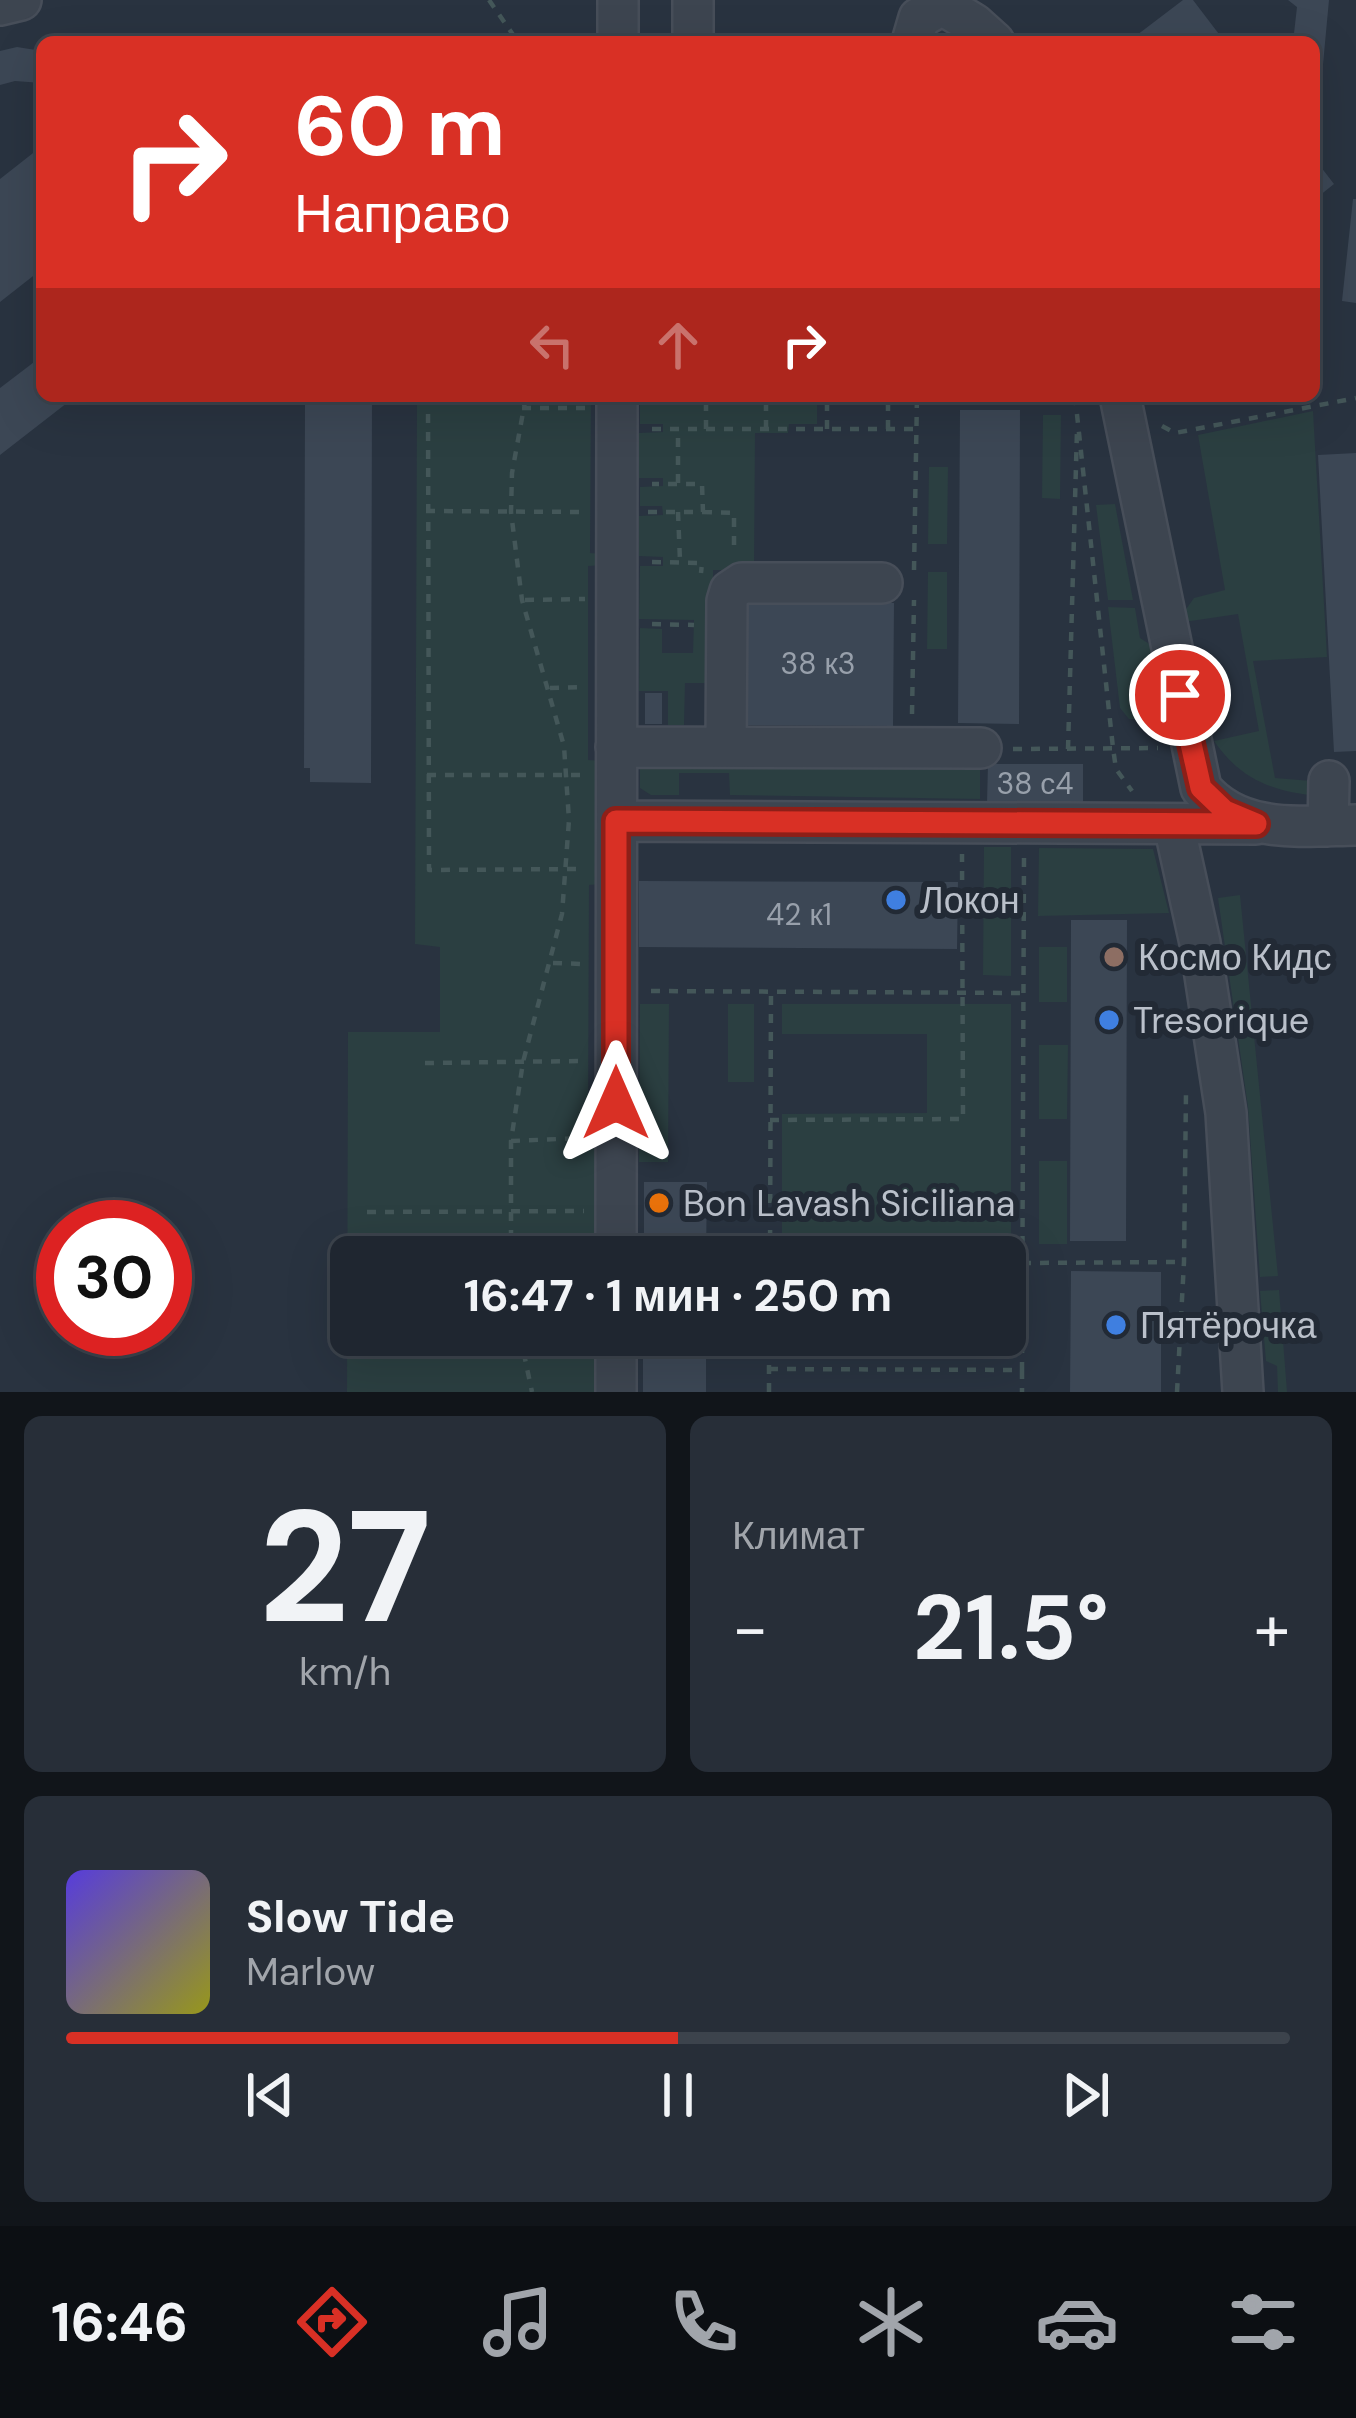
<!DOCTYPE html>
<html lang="ru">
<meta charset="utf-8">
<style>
body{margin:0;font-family:"DM Sans",sans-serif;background:#272e38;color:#f1f3f6;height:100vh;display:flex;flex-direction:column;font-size:45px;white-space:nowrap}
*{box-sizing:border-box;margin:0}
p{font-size:39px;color:#a1a5ab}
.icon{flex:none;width:66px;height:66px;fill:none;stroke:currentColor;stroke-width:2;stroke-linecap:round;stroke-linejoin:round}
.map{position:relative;height:1392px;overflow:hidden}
.details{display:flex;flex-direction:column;gap:24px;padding:24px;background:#11151a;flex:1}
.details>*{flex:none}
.guide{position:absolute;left:36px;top:36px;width:1284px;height:366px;border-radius:18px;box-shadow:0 12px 48px #0002,0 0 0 3px #3c434c;background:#d93025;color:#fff;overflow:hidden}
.speed{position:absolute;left:36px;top:1200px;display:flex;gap:24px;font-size:60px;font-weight:700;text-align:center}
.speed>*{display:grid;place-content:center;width:156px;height:156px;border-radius:50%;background:#1f2630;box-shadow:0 12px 48px #0002,0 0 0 3px #3c434c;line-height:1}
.speed .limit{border:18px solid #d22;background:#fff;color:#111}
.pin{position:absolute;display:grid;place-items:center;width:102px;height:102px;color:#fff;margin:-51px;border:6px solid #fff;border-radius:50%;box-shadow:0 3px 12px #0007}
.me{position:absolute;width:132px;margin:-66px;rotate:0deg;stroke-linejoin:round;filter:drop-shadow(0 0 9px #0008)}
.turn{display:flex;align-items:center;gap:42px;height:252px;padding:0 60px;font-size:54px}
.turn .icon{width:156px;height:156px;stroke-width:2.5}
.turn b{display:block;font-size:84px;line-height:102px}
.lanes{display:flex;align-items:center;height:114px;padding:0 60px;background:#0003;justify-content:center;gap:60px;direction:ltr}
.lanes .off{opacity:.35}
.big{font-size:90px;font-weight:700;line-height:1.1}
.details .card{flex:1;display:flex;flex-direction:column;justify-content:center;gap:18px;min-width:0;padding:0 42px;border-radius:18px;background:#272e38}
.details .dial{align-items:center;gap:0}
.dial b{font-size:156px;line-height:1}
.song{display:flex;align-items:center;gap:36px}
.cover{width:144px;height:144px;border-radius:18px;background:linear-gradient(135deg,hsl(250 70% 55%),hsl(60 70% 35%))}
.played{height:12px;border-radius:6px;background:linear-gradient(90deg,#d93025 50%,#3c434c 50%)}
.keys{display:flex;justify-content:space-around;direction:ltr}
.heat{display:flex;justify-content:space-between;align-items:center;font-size:66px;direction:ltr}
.details .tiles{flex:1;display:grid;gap:24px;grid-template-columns:1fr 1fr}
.card:last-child{grid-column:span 2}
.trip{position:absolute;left:330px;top:1236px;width:696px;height:120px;border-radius:18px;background:#1f2630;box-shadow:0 12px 48px #0002,0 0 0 3px #3c434c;font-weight:700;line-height:120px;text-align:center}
.tabs{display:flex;height:192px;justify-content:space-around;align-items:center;background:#0c0f13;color:#a1a5ab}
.tabs .icon{width:84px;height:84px}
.tabs .current{color:#d93025}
.tabs b{font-size:54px;color:#f1f3f6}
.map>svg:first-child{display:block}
</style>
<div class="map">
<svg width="1356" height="1392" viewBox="0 0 1356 1392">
<rect width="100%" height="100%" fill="#293340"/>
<path fill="#2b3f41" d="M417 396H591L590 553 603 554 604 565 588 566V760L603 761 602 884 589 885 588 1120 602 1121 603 1257H351V1335H603L602 1392H347L348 1032H440V947L415 944Z
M640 396H817V424H789L788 433H755L754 570H713V683H685L684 725H668V691H639L640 628 662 629V653H693L694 620 639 619 640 566H663V557L639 556V516L663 515 662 506H640V487L663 486V478H639V433L663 432V424H640Z
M1313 411 1327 657 1253 661 1275 778 1324 782 1317 796C1272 791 1241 780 1214 741L1259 731 1238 614 1184 622 1182 615 1194 598 1225 590 1198 435Z
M1043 415H1061L1060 499 1042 498Z
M929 467H948L947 544H928Z
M1115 504 1133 600H1108L1096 505Z
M928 572H947V649H927Z
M1108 607 1135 608 1140 638 1154 647 1166 708 1148 719H1129L1120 708Z
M640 765 980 767V799L730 795 729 773H679V795H651L640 788Z
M984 847H1011V976L983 975Z
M1039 848 1153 849 1169 913 1038 916Z
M1240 895 1278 1276 1260 1277 1248 1107 1218 898Z
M1039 947H1067V1002H1039Z
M640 1004H669L668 1162H639Z
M728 1004H754V1082H728Z
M782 1004H1011V1351H782V1335H1005V1257H782V1114L927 1113V1034H782Z
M1039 1045H1068L1067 1119H1039Z
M1039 1161H1067V1244H1039Z
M1279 1290 1287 1392H1278L1277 1366 1266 1361 1260 1291Z"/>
<path fill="#3c4755" d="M1183 0H1193L1225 42H1142L1137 35Z
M1288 0H1329L1321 86 1314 85V42H1293L1297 7Z
M17 47 42 51V83L15 81 0 85V51Z
M42 146V269L0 302V179Z
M1314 158 1334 184 1314 200Z
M1353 199H1356V303L1342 301Z
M42 356V396H76L0 455V388Z
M305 396H372L371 783 310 782V768H304Z
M960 410H1020L1019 724 958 723Z
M1356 453V751L1334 752 1318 455Z
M743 603H894L893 726 743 725Z
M645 693H662V724H645Z
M988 764H1083V803H987Z
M639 881 958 882 957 949 639 947Z
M1071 920H1127L1126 1241H1070Z
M644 1182H707L706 1257H644Z
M1071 1271 1161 1272V1392H1070Z
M643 1335H706V1392H643Z"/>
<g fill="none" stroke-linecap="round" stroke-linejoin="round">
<g stroke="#474e59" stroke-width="44">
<path id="minor" d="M934 0 974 24 994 42
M0 5 21 0
M618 42V0
M693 42V0
M912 42 919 18 942 5
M1120 396 1201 788C1239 835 1302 826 1356 825
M616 747 981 748
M726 747 727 601 730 591 742 583H882
M617 821 1256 824
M1174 825 1200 943 1226 1113 1243 1392
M1328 826 1329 781
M616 1257 617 396
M616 1392V1335"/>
</g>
<path stroke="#445759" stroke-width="4.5" stroke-dasharray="9 9" stroke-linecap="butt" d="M489 0 518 42
M428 396 429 870 584 869
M1075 396 1113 748 1116 769 1132 791
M522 408H586
M1162 426 1175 433 1356 398
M652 429H917
M706 429V396
M766 429V396
M827 429V396
M888 429V396
M678 483V429
M426 511 583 512
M648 512H703L702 484H652
M678 512 680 561
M703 512 734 513V552
M652 562 702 563 701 573
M914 570 917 396
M525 600 585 599
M652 624 694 625
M550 688 585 687
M912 714 914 600
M1013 749 1158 748
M1068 749 1077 430
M427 775H584
M553 963 583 964
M651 991 1023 993
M425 1063 581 1061
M770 1120 963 1119 962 854
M511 1141 583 1138
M367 1212 584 1211
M511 1257V1141L523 1062 562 914 569 820 564 746 522 600 511 512 512 473 526 396
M770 1257 771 992
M1022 1263 1184 1262
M520 1335 532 1392
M769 1369 1022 1370 1024 855
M1022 1370V1392
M769 1392V1335
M1177 1392 1184 1262 1186 1092"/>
<use href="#minor" stroke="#3d4550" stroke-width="39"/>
</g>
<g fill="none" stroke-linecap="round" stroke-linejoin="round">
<g stroke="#8d1f18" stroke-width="30">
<path id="route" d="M616 1103V821L1256 824 1225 811 1201 788 1180 695"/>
</g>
<use href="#route" stroke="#d93025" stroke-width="21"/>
</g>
<g fill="#3f7fe0" stroke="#222a35" stroke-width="4.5">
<circle cx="896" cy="900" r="12"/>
<circle cx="1109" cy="1020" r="12"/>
<circle cx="1116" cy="1325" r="12"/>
</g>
<circle fill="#8d6e63" stroke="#222a35" stroke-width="4.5" cx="1114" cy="957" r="12"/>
<circle fill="#e8710a" stroke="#222a35" stroke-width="4.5" cx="659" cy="1203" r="12"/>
<g text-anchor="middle" stroke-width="12" stroke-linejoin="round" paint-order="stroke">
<g font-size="30" fill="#98a0ab">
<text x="818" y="674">38 к3</text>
<text x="1035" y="794">38 с4</text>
<text x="799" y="925">42 к1</text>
</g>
<g font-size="36" fill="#bac0ca" stroke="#222a35" text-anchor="start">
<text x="920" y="913">Локон</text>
<text x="1138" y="970">Космо Кидс</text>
<text x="1133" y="1033">Tresorique</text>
<text x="683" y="1216">Bon Lavash Siciliana</text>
<text x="1140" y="1338">Пятёрочка</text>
</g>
</g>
</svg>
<div class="speed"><div class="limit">30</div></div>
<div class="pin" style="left:1180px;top:695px;background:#d93025"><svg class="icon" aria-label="arrive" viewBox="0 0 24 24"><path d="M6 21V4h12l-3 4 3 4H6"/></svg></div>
<svg class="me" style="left:616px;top:1103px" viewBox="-20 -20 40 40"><path d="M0-17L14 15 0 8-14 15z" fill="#d93025" stroke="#fff" stroke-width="4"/></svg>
<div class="trip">16:47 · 1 мин · 250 m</div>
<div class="guide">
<div class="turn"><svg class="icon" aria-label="right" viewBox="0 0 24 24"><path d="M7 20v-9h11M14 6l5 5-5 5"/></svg><div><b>60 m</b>Направо</div></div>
<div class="lanes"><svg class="icon off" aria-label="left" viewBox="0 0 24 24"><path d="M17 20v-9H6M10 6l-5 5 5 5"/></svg><svg class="icon off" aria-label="ahead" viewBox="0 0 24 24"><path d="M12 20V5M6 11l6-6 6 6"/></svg><svg class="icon" aria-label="right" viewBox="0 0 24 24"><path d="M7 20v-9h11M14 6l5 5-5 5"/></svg></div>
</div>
</div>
<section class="details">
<div class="tiles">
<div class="card dial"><b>27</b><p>km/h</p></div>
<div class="card"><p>Климат</p>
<div class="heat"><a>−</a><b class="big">21.5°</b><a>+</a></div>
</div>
<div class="card">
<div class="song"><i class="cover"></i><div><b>Slow Tide</b><p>Marlow</p></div></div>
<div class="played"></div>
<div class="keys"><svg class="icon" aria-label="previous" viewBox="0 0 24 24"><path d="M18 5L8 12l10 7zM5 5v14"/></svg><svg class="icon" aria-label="pause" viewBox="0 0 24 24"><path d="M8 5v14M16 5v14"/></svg><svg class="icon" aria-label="next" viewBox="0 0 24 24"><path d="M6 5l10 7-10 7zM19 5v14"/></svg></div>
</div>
</div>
</section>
<nav class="tabs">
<b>16:46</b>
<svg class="icon current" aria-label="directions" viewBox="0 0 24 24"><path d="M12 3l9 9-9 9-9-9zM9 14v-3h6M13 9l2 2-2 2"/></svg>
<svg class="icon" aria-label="music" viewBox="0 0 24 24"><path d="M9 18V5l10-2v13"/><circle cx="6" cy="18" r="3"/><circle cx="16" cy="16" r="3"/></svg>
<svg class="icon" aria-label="phone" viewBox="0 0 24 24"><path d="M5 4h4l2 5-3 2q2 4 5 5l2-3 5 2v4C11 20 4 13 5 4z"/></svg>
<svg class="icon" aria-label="climate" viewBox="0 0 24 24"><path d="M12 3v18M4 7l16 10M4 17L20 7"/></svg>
<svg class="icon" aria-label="car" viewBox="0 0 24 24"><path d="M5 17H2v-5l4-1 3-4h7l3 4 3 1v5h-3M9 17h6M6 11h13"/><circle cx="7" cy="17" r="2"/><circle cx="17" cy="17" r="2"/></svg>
<svg class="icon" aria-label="filters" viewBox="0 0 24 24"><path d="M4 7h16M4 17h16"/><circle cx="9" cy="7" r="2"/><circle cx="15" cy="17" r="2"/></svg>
</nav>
